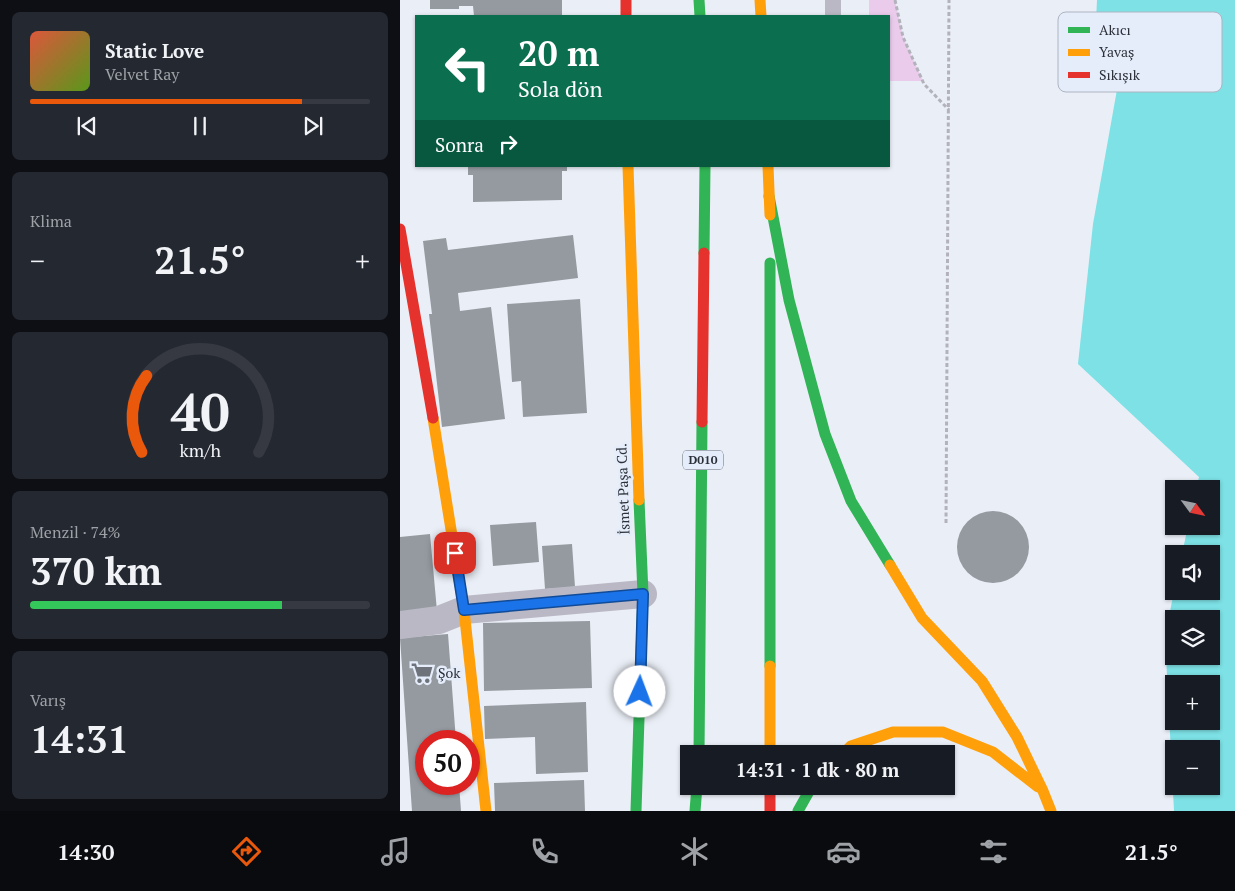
<!DOCTYPE html>
<html lang="tr">
<meta charset="utf-8">
<style>
body{margin:0;font-family:"PT Serif",serif;background:#242831;color:#f1f3f6;height:100vh;display:flex;flex-direction:column;font-size:19px;white-space:nowrap}
*{box-sizing:border-box;margin:0}
p{font-size:16px;color:#9ea1a6}
.icon{flex:none;width:28px;height:28px;fill:none;stroke:currentColor;stroke-width:2;stroke-linecap:round;stroke-linejoin:round}
.map{position:relative;flex:1;overflow:hidden}
.drawer{display:flex;flex-direction:column;gap:12px;padding:12px;background:#0d0f14;width:400px}
.drawer>*{flex:none}
.banner{position:absolute;left:15px;top:15px;width:475px;height:152px;border-radius:0px;box-shadow:0 1px 4px #0004;background:#0b6e4f;color:#fff;overflow:hidden}
.needle{width:32px;rotate:123deg}
.tools{position:absolute;left:765px;top:480px;display:grid;gap:10px}
.tools a{display:grid;place-items:center;width:55px;height:55px;border-radius:0px;background:#171b24;box-shadow:0 1px 4px #0004;font-size:25px}
.speed{position:absolute;left:15px;top:730px;display:flex;gap:10px;font-size:25px;font-weight:700;text-align:center}
.speed>*{display:grid;place-content:center;width:65px;height:65px;border-radius:50%;background:#171b24;box-shadow:0 1px 4px #0004;line-height:1}
.speed .limit{border:8px solid #d22;background:#fff;color:#111}
.pin{position:absolute;display:grid;place-items:center;width:42px;height:42px;color:#fff;margin:-21px;border-radius:10px;box-shadow:0 2px 8px #0006}
.me{position:absolute;width:55px;margin:-28px;rotate:2deg;stroke-linejoin:round;filter:drop-shadow(0 0 4px #0008)}
.turn{display:flex;align-items:center;gap:18px;height:105px;padding:0 20px;font-size:22px}
.turn .icon{width:65px;height:65px;stroke-width:2.5}
.turn b{display:block;font-size:35px;line-height:42px}
.then{display:flex;align-items:center;height:48px;padding:0 20px;background:#0003;gap:10px;font-size:19px}
.big{font-size:38px;font-weight:700;line-height:1.1}
.drawer .tile{flex:1;display:flex;flex-direction:column;justify-content:center;gap:8px;min-width:0;padding:0 18px;border-radius:8px;background:#242831}
.drawer .dial{align-items:center;gap:0}
.dial svg{height:130px;overflow:visible;fill:none;stroke:#363941;stroke-width:7;stroke-linecap:round;text-anchor:middle}
.dial text{fill:#f1f3f6;stroke:none}
.song{display:flex;align-items:center;gap:15px}
.cover{width:60px;height:60px;border-radius:8px;background:linear-gradient(135deg,hsl(10 70% 55%),hsl(90 70% 35%))}
.played{height:5px;border-radius:2px;background:linear-gradient(90deg,#ea580c 80%,#363941 80%)}
.keys{display:flex;justify-content:space-around;direction:ltr}
.heat{display:flex;justify-content:space-between;align-items:center;font-size:28px;direction:ltr}
.charge{height:8px;border-radius:4px;background:linear-gradient(90deg,#34c759 74%,#363941 0)}
.trip{position:absolute;left:280px;top:745px;width:275px;height:50px;border-radius:0px;background:#171b24;box-shadow:0 1px 4px #0004;font-weight:700;line-height:50px;text-align:center}
.tab-bar{display:flex;height:80px;justify-content:space-around;align-items:center;background:#090b0e;color:#9ea1a6}
.tab-bar .icon{width:35px;height:35px}
.tab-bar .active{color:#ea580c}
.tab-bar b{font-size:22px;color:#f1f3f6}
main{display:flex;flex:1;min-height:0}
.map>svg:first-child{display:block}
</style>
<main>
<section class="drawer">
<div class="tile">
<div class="song"><i class="cover"></i><div><b>Static Love</b><p>Velvet Ray</p></div></div>
<div class="played"></div>
<div class="keys"><svg class="icon" aria-label="previous" viewBox="0 0 24 24"><path d="M18 5L8 12l10 7zM5 5v14"/></svg><svg class="icon" aria-label="pause" viewBox="0 0 24 24"><path d="M8 5v14M16 5v14"/></svg><svg class="icon" aria-label="next" viewBox="0 0 24 24"><path d="M6 5l10 7-10 7zM19 5v14"/></svg></div>
</div>
<div class="tile"><p>Klima</p>
<div class="heat"><a>−</a><b class="big">21.5°</b><a>+</a></div>
</div>
<div class="tile dial"><svg viewBox="0 0 100 80">
<path d="M14 69A42 42 0 1 1 86 69"/>
<path d="M14 69A42 42 0 0 1 17 22" stroke="#ea580c"/>
<text x="50" y="56" font-size="32" font-weight="700">40</text>
<text x="50" y="72" font-size="11">km/h</text>
</svg></div>
<div class="tile"><p>Menzil · 74%</p><b class="big">370 km</b><div class="charge"></div></div>
<div class="tile"><p>Varış</p><b class="big">14:31</b></div>
</section>
<div class="map">
<svg width="835" height="811" viewBox="0 0 835 811">
<rect width="100%" height="100%" fill="#eaeef6"/>
<path fill="#eacbec" d="M469 0H495L503 37 523 81H489V16H469Z"/>
<path fill="#7de1e5" fill-rule="evenodd" d="M697 0H835V811H774L765 637 774 591H811V554H782L788 526H811V489H796L799 477 678 364 693 224 718 84 695 43ZM774 619H811V656H774ZM774 684H811V721H774ZM774 749H811V786H774Z"/>
<path fill="#949aa0" d="M30 0H162V16H74L73 6H59V9H30Z
M68 166H167V171H162V200L73 202V175H68Z
M173 235 178 278 58 293 60 311 91 307 105 419 42 427 29 314H32L23 241 46 238 48 250Z
M180 299 187 413 123 417 121 381 112 382 107 304Z
M557 547a36 36 0 1 1 72 0a36 36 0 1 1-72 0Z
M136 522 139 562 93 566 90 525Z
M30 534 37 611 0 614V537Z
M172 544 175 587 145 589 142 546Z
M190 621 192 688 84 691 83 623Z
M48 634 56 741H26V784H59L61 811H12L0 638Z
M186 702 188 772 136 774 135 737 85 739 84 706Z
M184 780 185 811H95L94 783Z"/>
<g fill="none" stroke-linecap="round" stroke-linejoin="round">
<path stroke="#b3b2bb" stroke-width="3" stroke-dasharray="4 2.5" stroke-linecap="butt" d="M495 0 503 37 524 84 549 110
M546 523 549 0"/>
<path stroke="#bab8c4" stroke-width="16" d="M433 16V0"/>
<path stroke="#bab8c4" stroke-width="28" d="M0 625 39 620 64 610 243 594"/>
<path stroke="#30b455" stroke-width="11" d="M299 0 300 16
M369 196 389 300 425 434 451 501 490 565
M304 253 305 166
M370 263V666
M299 754 302 422
M236 811 243 594 239 500
M295 811 297 786
M398 811 412 786"/>
<path stroke="#ff9f0a" stroke-width="11" d="M360 0 361 16
M228 166 239 500
M368 166 370 215
M33 418 64 610 86 811
M490 565 522 618 582 681 617 737 643 791
M370 666V754
M443 754 451 746 493 732H543L593 752 638 787
M643 791 651 811"/>
<path stroke="#e5322d" stroke-width="11" d="M226 0V16
M0 229 33 418
M302 422 304 253
M370 786V811"/>
</g>
<g fill="none" stroke-linecap="round" stroke-linejoin="round">
<g stroke="#114b97" stroke-width="12">
<path id="route" d="M55 553 64 610 243 594 240 692"/>
</g>
<use href="#route" stroke="#1a73e8" stroke-width="9"/>
</g>
<defs>
<g id="supermarket-bare" transform="scale(1.725)"><path d="M-6-5.5h2.5l.6 2H6L4.5 2H-2.5L-4.4-4H-6ZM-1.5 3.2a1.3 1.3 0 1 0 .1 0ZM3 3.2a1.3 1.3 0 1 0 .1 0Z" fill="#6e727b" stroke="#e5edfb" stroke-width="2.5" paint-order="stroke"/></g>
</defs>
<g fill-rule="evenodd">
<use href="#supermarket-bare" x="22" y="673"/>
</g>
<g text-anchor="middle" stroke-width="5" stroke-linejoin="round" paint-order="stroke">
<rect fill="#e5edfb" stroke="#646973" stroke-width="1" x="283" y="450.5" width="40" height="19" rx="4"/>
<g font-size="12" font-weight="bold" fill="#2c3039">
<text x="303" y="464">D010</text>
</g>
<g font-size="14" fill="#2c3039" stroke="#e5edfb">
<text transform="translate(223 489) rotate(-92)" y="5">İsmet Paşa Cd.</text>
</g>
<g font-size="14" fill="#2c3039" stroke="#e5edfb" text-anchor="start">
<text x="38" y="678">Şok</text>
</g>
</g>
<rect x="658" y="12" width="164" height="80" rx="8" fill="#e5edfb" stroke="#aeb4c1" stroke-width="1"/>
<rect x="668" y="27" width="22" height="6" fill="#30b455"/>
<rect x="668" y="49" width="22" height="7" fill="#ff9f0a"/>
<rect x="668" y="72" width="22" height="6" fill="#e5322d"/>
<g font-size="14" fill="#2c3039">
<text x="699" y="35">Akıcı</text>
<text x="699" y="57">Yavaş</text>
<text x="699" y="80">Sıkışık</text>
</g>
</svg>
<div class="tools">
<a><svg class="needle" viewBox="-14 -14 28 28"><path d="M0-13l5 13h-10z" fill="#e53935"/><path d="M0 13l5-13h-10z" fill="#9ea1a6"/></svg></a>
<a><svg class="icon" aria-label="sound" viewBox="0 0 24 24"><path d="M4 9h4l5-4v14l-5-4H4zM17 9q2 3 0 6"/></svg></a>
<a><svg class="icon" aria-label="layers" viewBox="0 0 24 24"><path d="M12 4l9 5-9 5-9-5zM3 14l9 5 9-5"/></svg></a>
<a>+</a>
<a>−</a>
</div>
<div class="speed"><div class="limit">50</div></div>
<div class="pin" style="left:55px;top:553px;background:#d93025"><svg class="icon" aria-label="arrive" viewBox="0 0 24 24"><path d="M6 21V4h12l-3 4 3 4H6"/></svg></div>
<svg class="me" style="left:240px;top:692px" viewBox="-20 -20 40 40"><circle r="19" fill="#fff"/><path d="M0-13L10 11 0 6-10 11z" fill="#1a73e8"/></svg>
<div class="trip">14:31 · 1 dk · 80 m</div>
<div class="banner">
<div class="turn"><svg class="icon" aria-label="left" viewBox="0 0 24 24"><path d="M17 20v-9H6M10 6l-5 5 5 5"/></svg><div><b>20 m</b>Sola dön</div></div>
<div class="then">Sonra<svg class="icon" aria-label="right" viewBox="0 0 24 24"><path d="M7 20v-9h11M14 6l5 5-5 5"/></svg></div>
</div>
</div>
</main>
<nav class="tab-bar">
<b>14:30</b>
<svg class="icon active" aria-label="directions" viewBox="0 0 24 24"><path d="M12 3l9 9-9 9-9-9zM9 14v-3h6M13 9l2 2-2 2"/></svg>
<svg class="icon" aria-label="music" viewBox="0 0 24 24"><path d="M9 18V5l10-2v13"/><circle cx="6" cy="18" r="3"/><circle cx="16" cy="16" r="3"/></svg>
<svg class="icon" aria-label="phone" viewBox="0 0 24 24"><path d="M5 4h4l2 5-3 2q2 4 5 5l2-3 5 2v4C11 20 4 13 5 4z"/></svg>
<svg class="icon" aria-label="climate" viewBox="0 0 24 24"><path d="M12 3v18M4 7l16 10M4 17L20 7"/></svg>
<svg class="icon" aria-label="car" viewBox="0 0 24 24"><path d="M5 17H2v-5l4-1 3-4h7l3 4 3 1v5h-3M9 17h6M6 11h13"/><circle cx="7" cy="17" r="2"/><circle cx="17" cy="17" r="2"/></svg>
<svg class="icon" aria-label="filters" viewBox="0 0 24 24"><path d="M4 7h16M4 17h16"/><circle cx="9" cy="7" r="2"/><circle cx="15" cy="17" r="2"/></svg>
<b>21.5°</b>
</nav>
